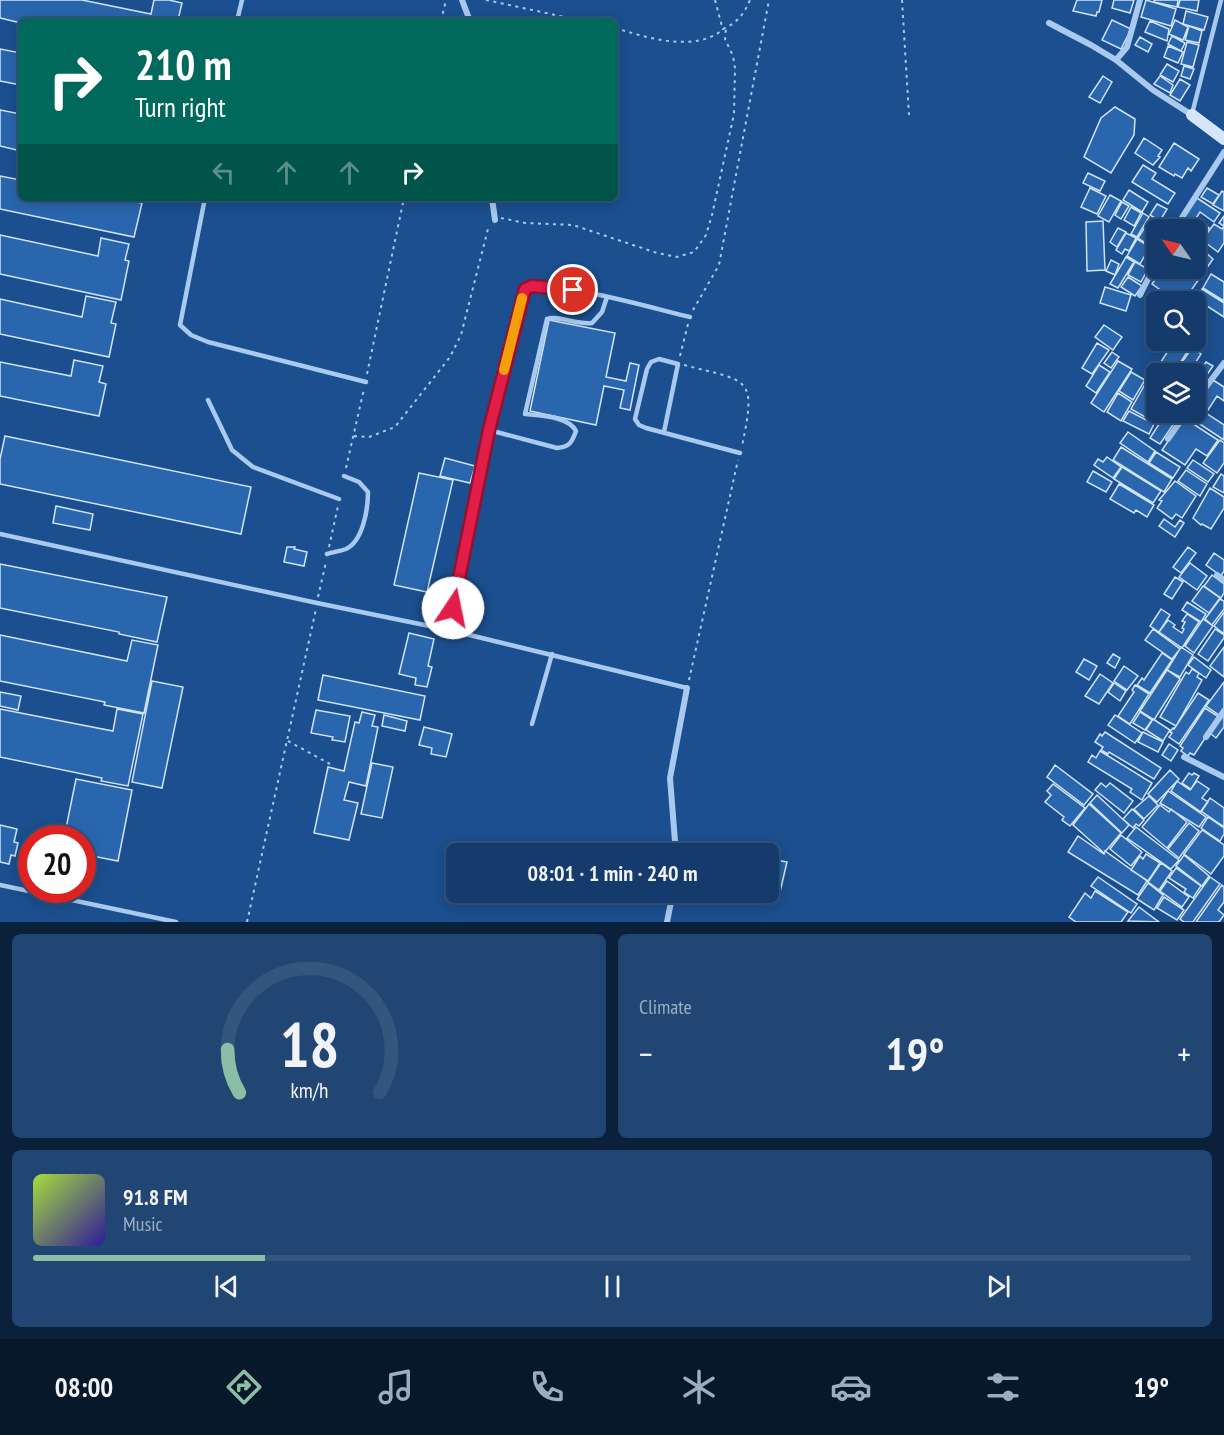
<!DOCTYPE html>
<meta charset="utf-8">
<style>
body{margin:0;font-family:"PT Sans Narrow",sans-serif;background:#214673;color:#f1f3f6;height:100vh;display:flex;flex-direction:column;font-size:22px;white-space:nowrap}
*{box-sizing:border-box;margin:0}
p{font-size:20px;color:#9dadc1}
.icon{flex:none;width:33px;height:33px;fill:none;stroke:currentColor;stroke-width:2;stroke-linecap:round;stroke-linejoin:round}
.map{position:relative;height:922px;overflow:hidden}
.panel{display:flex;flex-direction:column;gap:12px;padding:12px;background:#0b203b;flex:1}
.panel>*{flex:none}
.banner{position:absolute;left:18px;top:18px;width:600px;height:183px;border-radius:9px;box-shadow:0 3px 15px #0003,0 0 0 2px #33557e;background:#00695c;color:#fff;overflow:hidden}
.needle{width:39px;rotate:304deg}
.controls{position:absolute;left:1146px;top:219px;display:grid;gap:12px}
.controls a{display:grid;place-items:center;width:60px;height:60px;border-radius:9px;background:#143b6b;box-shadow:0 3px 15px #0003,0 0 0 2px #33557e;font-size:30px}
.speed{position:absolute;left:18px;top:825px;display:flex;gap:12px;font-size:30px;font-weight:700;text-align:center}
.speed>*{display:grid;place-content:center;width:78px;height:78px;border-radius:50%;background:#143b6b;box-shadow:0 3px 15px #0003,0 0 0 2px #33557e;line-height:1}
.speed .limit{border:9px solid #d22;background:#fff;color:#111}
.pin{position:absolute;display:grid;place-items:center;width:51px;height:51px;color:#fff;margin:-26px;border:3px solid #fff;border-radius:50%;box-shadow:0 2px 6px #0007}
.me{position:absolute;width:66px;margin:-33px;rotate:11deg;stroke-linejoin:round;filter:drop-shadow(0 0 4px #0008)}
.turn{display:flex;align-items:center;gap:21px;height:126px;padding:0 18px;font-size:27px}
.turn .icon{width:78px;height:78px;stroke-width:2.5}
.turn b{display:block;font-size:42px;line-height:51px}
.lanes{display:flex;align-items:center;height:57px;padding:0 18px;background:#0003;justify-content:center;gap:30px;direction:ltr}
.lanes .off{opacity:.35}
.big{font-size:45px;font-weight:600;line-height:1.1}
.panel .widget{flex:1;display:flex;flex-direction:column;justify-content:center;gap:9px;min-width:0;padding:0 21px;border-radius:9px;background:#214673}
.panel .dial{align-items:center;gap:0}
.dial svg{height:156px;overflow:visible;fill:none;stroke:#33557e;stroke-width:7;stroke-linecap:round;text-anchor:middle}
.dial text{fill:#f1f3f6;stroke:none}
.song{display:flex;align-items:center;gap:18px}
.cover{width:72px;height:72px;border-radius:9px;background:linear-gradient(135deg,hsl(80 70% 55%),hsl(250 70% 35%))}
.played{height:6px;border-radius:3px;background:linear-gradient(90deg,#8abfa5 20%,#33557e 20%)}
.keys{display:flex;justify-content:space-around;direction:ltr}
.heat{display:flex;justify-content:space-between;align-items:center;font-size:33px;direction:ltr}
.panel .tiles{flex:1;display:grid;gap:12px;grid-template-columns:1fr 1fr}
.widget:last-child{grid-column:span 2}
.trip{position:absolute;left:446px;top:843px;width:333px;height:60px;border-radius:9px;background:#143b6b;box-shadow:0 3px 15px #0003,0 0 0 2px #33557e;font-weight:600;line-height:60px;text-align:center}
.tabs{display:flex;height:96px;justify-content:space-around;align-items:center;background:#08182b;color:#9dadc1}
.tabs .icon{width:42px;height:42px}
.tabs .selected{color:#8abfa5}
.tabs b{font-size:27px;color:#f1f3f6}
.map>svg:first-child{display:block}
</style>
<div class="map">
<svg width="1224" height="922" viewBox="0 0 1224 922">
<rect width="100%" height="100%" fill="#1b4f8f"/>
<path fill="#2a66ad" stroke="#cfe3fa" stroke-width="1.5" d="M0 0H82L151 14 154 0H169L182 3 178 20 182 21H21V23L0 18Z
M1077 0H1102L1099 12H1097L1096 16 1073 11Z
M1114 0H1134L1130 13 1112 8Z
M1146 0 1176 9 1171 26 1141 17Z
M1154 0H1178L1177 7 1154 2Z
M1180 0H1199L1197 11 1178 7Z
M1186 11 1208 17 1204 30 1183 24Z
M1112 20 1131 29 1121 49 1102 40Z
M1175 20 1188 27 1183 40 1169 34Z
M1150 21 1169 29 1167 41 1145 32Z
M1189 26 1202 31 1199 43 1185 40Z
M1172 36 1185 43 1181 51 1168 44Z
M1140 37 1152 44 1148 52 1135 45Z
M1187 42 1199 45 1193 67 1181 64Z
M1168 46 1183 52 1178 63 1164 57Z
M0 49 21 53V85L0 81Z
M1167 64 1179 71 1173 82 1160 75Z
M1184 66 1194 69 1190 79 1181 76Z
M1103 76 1112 82 1100 103 1089 97Z
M1160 76 1173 85 1170 93 1154 84Z
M1180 79 1190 85 1180 101 1170 95Z
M1115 107 1135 119 1134 135 1111 173 1084 157 1101 118Z
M0 110 21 114V151L0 146Z
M1144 138 1162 150 1158 156 1160 157 1153 165 1135 153Z
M1174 143 1199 159 1191 171 1188 168 1182 178 1175 174 1174 176 1159 167Z
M1143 165 1156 173 1152 179 1175 193 1168 204 1132 182Z
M1088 173 1105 181 1100 191 1083 183Z
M0 176 21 180V198H137L136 202 142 203 134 237 0 209Z
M1090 188 1106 196 1097 214 1081 207Z
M1207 188 1219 195 1213 204 1201 197Z
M1129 190 1148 202 1142 212 1123 200Z
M1222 191 1224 192V211L1213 205Z
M1110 195 1121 201 1109 222 1098 216Z
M1197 198 1220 213 1214 222 1200 212 1196 218 1209 228 1201 240 1196 236V230H1187L1179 224Z
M1122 202 1129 206 1121 219 1115 215Z
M1157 204 1167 209 1160 221 1150 215Z
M1131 207 1141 213 1134 226 1124 220Z
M1143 213 1149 217 1137 237 1131 234Z
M1224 216V243L1218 252 1202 240 1214 224 1222 229 1224 226 1219 223Z
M1103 221 1105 270 1087 271 1086 222Z
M1147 224 1156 230V250L1138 238Z
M1118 228 1126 232 1117 247 1110 242Z
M1126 233 1136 238 1129 251 1125 249 1122 254 1116 250Z
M0 235 98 256 101 238 129 244 125 260 129 261 121 300 0 274Z
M1137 239 1150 247 1140 264 1127 256Z
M1196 244 1213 259 1183 302H1178L1152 284 1163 268H1196Z
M1126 257 1134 262 1118 288 1110 284Z
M1111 260 1119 264 1115 275 1106 271Z
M1135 262 1148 269 1141 282 1128 275Z
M1211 274 1224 282V301L1203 288Z
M1128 277 1142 286 1135 296 1121 287Z
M1105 287 1131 295 1126 311 1100 303Z
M1202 289 1224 303V317L1196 299Z
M86 296 116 302 111 323 116 324 109 357 0 334V299L82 317Z
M549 320 615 333 606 377 626 381 630 363 639 365 630 410 620 408 624 390 604 386 596 425 530 411Z
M1104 325 1122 337 1113 350 1095 337Z
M1175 340H1183L1191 346 1173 374H1156V391L1146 385Z
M1097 343 1109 350 1092 374 1082 368Z
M1192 348 1201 354 1190 371 1180 365Z
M1112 352 1119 357 1111 368 1104 363Z
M74 360 103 366 99 382 106 384 99 416 0 396V362L71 376Z
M1118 361 1132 369 1104 412 1091 403Z
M1206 362 1213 366 1204 379 1197 375Z
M1099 365 1110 372 1096 393 1086 386Z
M1131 372 1145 380 1133 400 1119 391Z
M1213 380 1224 387V401L1217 396 1206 413 1224 425V440L1189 417 1192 412H1196V406Z
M1144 386 1156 393 1154 406 1156 407V412L1155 415 1151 412 1147 418 1131 409Z
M1118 393 1132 402 1121 421 1107 412Z
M1129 411 1154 424 1149 434 1123 421Z
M1167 412 1181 413 1160 444 1150 438Z
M1184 418 1218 440 1207 456 1196 449 1185 465 1162 450Z
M1128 432 1155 451 1148 462 1120 443Z
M5 436 251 487 241 534 0 484V459Z
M1220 440 1224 443V463L1217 473 1203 463Z
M1121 447 1172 479 1164 492 1113 460Z
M1156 452 1180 467 1173 478 1149 463Z
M1107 457 1121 467 1113 478 1094 465 1098 459 1103 462Z
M445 458 475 466 470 483 440 476Z
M1193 460 1214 474 1208 482 1187 468Z
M1122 467 1161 491 1153 503 1114 479Z
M1186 470 1207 484 1200 496 1178 481Z
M1093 471 1112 482 1106 492 1087 482Z
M419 473 453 480 427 592 394 585Z
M1221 474 1224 476V493L1213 487Z
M1175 481 1196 496 1182 518 1176 514 1172 519 1157 508 1162 501 1159 500Z
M1119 484 1154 505 1147 517 1136 510 1134 513 1110 499Z
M1210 488 1224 497V508L1211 529 1202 524 1201 525 1193 518Z
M56 506 93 514 90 530 53 523Z
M1164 519 1175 527 1180 520 1184 523 1175 537 1159 526Z
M287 547H295L294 549 307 552 304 566 284 562Z
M1188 547 1196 553 1181 573 1173 567Z
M1214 553 1224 560V571L1221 576 1206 565Z
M1190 563 1207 576 1197 590 1179 577Z
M0 564 167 597 157 642 119 634V632L0 608Z
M1212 575 1224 584V593L1221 598 1204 586Z
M1175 577 1183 582 1172 599 1164 594Z
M1203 586 1220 598 1209 613 1192 601Z
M1220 599 1224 601V609L1212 625 1205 619Z
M1187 602 1206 614 1201 622 1182 610Z
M1161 609 1170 615 1159 632 1150 626Z
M1224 612V634L1214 626Z
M1187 614 1199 622 1182 648 1159 632 1168 620 1175 625 1173 627 1182 633 1184 629 1182 628 1185 622 1182 621Z
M1203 619 1213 626 1194 653 1185 646Z
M1153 629 1180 649 1172 659 1145 640Z
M1215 629 1224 635V638L1208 661 1198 654Z
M409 633 434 639 428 666 432 667 427 687 415 685 416 678 399 674Z
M0 635 127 661 132 640 158 645 144 713 104 705 105 702 0 681Z
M1181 647 1193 655 1180 677 1167 670Z
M1224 647V677L1210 666Z
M1162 653 1172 660 1150 693 1137 685 1142 678 1144 680Z
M1113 654 1120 658 1115 668 1107 663Z
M1194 657 1211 670 1206 678 1188 665Z
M1084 659 1097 666 1089 680 1076 672Z
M1124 666 1138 676 1127 690 1114 681Z
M1192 669 1199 673 1197 677 1202 680 1176 726 1160 717 1186 672 1189 674Z
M1167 670 1180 679 1154 720 1140 711Z
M1100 674 1113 683 1099 704 1085 696Z
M323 675 425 696 420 720 318 700Z
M152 681 183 687 162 788 132 782Z
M1224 682V708L1219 715 1206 706Z
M1114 683 1126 691 1120 701 1108 692Z
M1135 685 1149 694 1130 724 1118 716 1134 692 1132 690Z
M0 692 21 696 18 710 0 706Z
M1198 693 1209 700 1179 744 1169 737 1172 733 1170 732 1173 728 1174 729Z
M1205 708 1219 717 1194 755 1190 753 1188 756 1181 751 1183 748 1180 746Z
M0 709 113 731 117 709 143 714 128 786 101 781 102 778 0 757Z
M316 710 350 716 345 742 332 740 333 737 311 733Z
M362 712 375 715 372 726 378 727 366 786 349 782 344 800 358 803 349 840 314 833 328 767 344 771 355 722 359 723Z
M1140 712 1152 720 1145 730 1133 723Z
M1224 714V727L1216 738 1210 733Z
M384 715 407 721 405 731 382 726Z
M1115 715 1142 733 1135 743 1108 725Z
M1153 719 1170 730 1163 741 1146 730Z
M424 727 452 734 446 757 431 754 432 748 419 745Z
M1105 732 1161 768 1154 779 1109 752 1108 754 1101 750 1103 747 1095 742 1100 734 1102 736Z
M1143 732 1163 742 1158 752 1138 742Z
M1169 744 1178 750 1171 761 1162 755Z
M1100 751 1152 783 1142 800 1130 792 1132 789 1088 762 1092 755 1096 758Z
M372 763 393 767 382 818 361 814Z
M1055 765 1093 794 1084 805 1047 777Z
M1170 770 1179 779 1157 802 1148 794Z
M1189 773 1192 775 1194 773 1199 776 1191 789 1182 783Z
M76 779 132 790 118 861 82 854V838H64Z
M1177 781 1190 790 1197 781 1209 789 1202 798 1208 802 1201 812 1171 791Z
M1101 783 1106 787 1110 783 1133 801 1124 813 1095 790Z
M1053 784 1085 808 1070 826 1062 820 1064 817 1045 802 1051 795 1047 791Z
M1168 791 1206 817 1199 827 1160 803Z
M1097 795 1129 825 1122 833 1090 803Z
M1149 796 1158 805 1144 819 1134 809Z
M1210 798 1224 808V827L1201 811Z
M1089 804 1121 833 1104 853 1073 825Z
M1160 805 1169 812 1171 809 1187 822 1167 848 1142 827Z
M1132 809 1144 820 1139 826 1136 824 1133 828 1123 819Z
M1208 817 1224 828V834L1220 841 1201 828Z
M1189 823 1199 831 1179 858 1168 849Z
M0 825 17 829 14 842 18 843 15 856 11 855 9 864 0 862Z
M1136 827 1179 860 1171 869 1127 838Z
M1202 830 1224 845V856L1211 874 1184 854Z
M1121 835 1142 852 1131 866 1110 849Z
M1078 836 1104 854 1105 851 1147 881 1138 895 1068 852Z
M1146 854 1160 863 1148 881 1131 870 1140 856 1143 859Z
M1184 855 1209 876 1202 886 1176 866Z
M772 859 787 862 780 892 768 889V875Z
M1161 863 1172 871 1159 890 1148 882Z
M1176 868 1201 886 1193 898 1184 892 1186 889 1169 878Z
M1098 877 1137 904 1131 913 1091 886Z
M1210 877 1220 884 1193 922H1184L1180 919Z
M1167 881 1189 897 1182 907 1160 891Z
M1148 883 1163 895 1154 910 1137 899Z
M1222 885 1224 887V902L1218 910 1224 915 1219 922H1196Z
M1095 891 1128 912 1121 922H1076L1069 917 1085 893 1091 898Z
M1164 897 1184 910 1177 920 1157 908Z
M1139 907 1159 922 1128 921Z"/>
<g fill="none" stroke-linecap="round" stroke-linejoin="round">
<path stroke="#a9c9ee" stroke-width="2" stroke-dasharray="3 4.5" stroke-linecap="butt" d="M486 0 560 16 595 21
M715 0 723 30
M902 0 909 115
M441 21 446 0
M615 28C645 37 685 50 715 35 719 33 722 29 727 27 738 22 745 12 750 0
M501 218 525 223 573 225 657 253 677 257 694 252 706 235 712 215 734 114 735 68 733 56 725 39 726 28
M693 310 719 265 769 0
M680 356 688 324
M684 365C749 382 757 375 742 446
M367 374 404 198
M354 436 369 437 395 427 450 357 461 335 489 225
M346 468 364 389
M329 547 338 506
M318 597 326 562
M689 680 738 460
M288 741 330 764
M247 922 316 609"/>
<path stroke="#a9c9ee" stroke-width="4.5" d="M237 21 242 0
M1192 114 1221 0
M205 198 180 325 191 335 208 342 366 382
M208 400 232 450 253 467 339 499
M489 430 557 448C570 447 572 442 576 431 568 416 541 416 525 414L547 319C559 315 576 325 592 323L602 312 607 297
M664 432 678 364 659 359 651 362 647 369 635 419 639 425 646 428 740 453
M0 534 317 603 449 630 687 688
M327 554C333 552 341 551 346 549 363 541 368 509 368 492L359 482 344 476
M449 630 489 430 525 289C550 278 659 310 690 317
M532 724 552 654
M0 885 176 922"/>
<path stroke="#a9c9ee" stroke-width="6" d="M462 0 470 21
M1049 23 1091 45 1116 60 1153 90 1192 115
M1116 60 1127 47 1140 0
M492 198 495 220
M1174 230 1224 152
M1140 295 1156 263
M1196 400 1224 363
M1168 439 1187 412
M1217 575 1224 580
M1206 737 1224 711
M1184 757 1224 777
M676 854 670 778 687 688
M667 922 673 892"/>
<path stroke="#d6e6fa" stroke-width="12" d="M1192 115 1224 139"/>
</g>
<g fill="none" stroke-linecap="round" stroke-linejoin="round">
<g stroke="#92132f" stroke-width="15">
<path id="route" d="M453 608 489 430 525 289 532 286 573 290"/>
</g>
<use href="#route" stroke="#e11d48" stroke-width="10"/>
<path stroke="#f59e0b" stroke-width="10" d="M504 370 522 298"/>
</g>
</svg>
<div class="controls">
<a><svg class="needle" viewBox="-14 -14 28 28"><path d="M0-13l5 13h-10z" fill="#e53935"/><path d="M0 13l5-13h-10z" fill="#9dadc1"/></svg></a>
<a><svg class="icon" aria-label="search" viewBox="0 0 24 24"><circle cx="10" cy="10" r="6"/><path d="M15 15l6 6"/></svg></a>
<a><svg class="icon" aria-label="layers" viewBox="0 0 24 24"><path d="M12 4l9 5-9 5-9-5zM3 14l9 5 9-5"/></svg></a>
</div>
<div class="speed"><div class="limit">20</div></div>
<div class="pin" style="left:573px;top:290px;background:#d93025"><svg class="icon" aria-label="arrive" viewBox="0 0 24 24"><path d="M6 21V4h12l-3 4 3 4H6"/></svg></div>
<svg class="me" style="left:453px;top:608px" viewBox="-20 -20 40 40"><circle r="19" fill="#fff"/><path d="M0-13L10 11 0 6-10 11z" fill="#e11d48"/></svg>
<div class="trip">08:01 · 1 min · 240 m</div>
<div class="banner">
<div class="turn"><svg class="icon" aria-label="right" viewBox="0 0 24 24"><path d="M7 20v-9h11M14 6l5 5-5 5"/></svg><div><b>210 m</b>Turn right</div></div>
<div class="lanes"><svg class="icon off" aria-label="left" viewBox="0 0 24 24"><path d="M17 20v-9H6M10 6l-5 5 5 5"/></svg><svg class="icon off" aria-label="ahead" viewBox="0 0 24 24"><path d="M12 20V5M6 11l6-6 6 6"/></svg><svg class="icon off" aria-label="ahead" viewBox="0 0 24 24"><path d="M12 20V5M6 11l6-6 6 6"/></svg><svg class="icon" aria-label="right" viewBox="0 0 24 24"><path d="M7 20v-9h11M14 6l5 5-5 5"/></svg></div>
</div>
</div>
<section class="panel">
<div class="tiles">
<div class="widget dial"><svg viewBox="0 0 100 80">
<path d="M14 69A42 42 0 1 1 86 69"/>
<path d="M14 69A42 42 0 0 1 8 47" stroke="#8abfa5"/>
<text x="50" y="56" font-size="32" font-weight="700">18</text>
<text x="50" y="72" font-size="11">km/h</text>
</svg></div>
<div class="widget"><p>Climate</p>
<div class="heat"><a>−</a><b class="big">19°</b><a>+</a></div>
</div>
<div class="widget">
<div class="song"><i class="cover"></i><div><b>91.8 FM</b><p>Music</p></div></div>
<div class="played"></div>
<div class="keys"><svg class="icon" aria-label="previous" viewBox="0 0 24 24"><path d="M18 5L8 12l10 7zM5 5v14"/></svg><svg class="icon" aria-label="pause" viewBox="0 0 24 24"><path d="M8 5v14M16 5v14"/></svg><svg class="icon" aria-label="next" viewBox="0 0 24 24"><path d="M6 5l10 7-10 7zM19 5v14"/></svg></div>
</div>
</div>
</section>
<nav class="tabs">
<b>08:00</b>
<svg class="icon selected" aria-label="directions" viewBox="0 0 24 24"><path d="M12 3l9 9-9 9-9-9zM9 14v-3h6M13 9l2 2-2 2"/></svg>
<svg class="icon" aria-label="music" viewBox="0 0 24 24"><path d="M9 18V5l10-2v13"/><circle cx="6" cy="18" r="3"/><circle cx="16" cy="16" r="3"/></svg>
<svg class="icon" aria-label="phone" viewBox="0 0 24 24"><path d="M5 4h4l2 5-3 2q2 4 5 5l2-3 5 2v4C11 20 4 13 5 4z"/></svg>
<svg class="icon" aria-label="climate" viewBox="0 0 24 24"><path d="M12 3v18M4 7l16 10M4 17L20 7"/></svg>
<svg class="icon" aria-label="car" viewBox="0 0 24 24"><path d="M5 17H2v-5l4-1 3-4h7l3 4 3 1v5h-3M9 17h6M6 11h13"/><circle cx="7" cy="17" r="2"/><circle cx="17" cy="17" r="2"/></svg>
<svg class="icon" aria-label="filters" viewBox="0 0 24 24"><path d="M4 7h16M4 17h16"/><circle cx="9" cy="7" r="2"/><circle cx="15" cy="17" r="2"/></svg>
<b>19°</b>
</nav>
